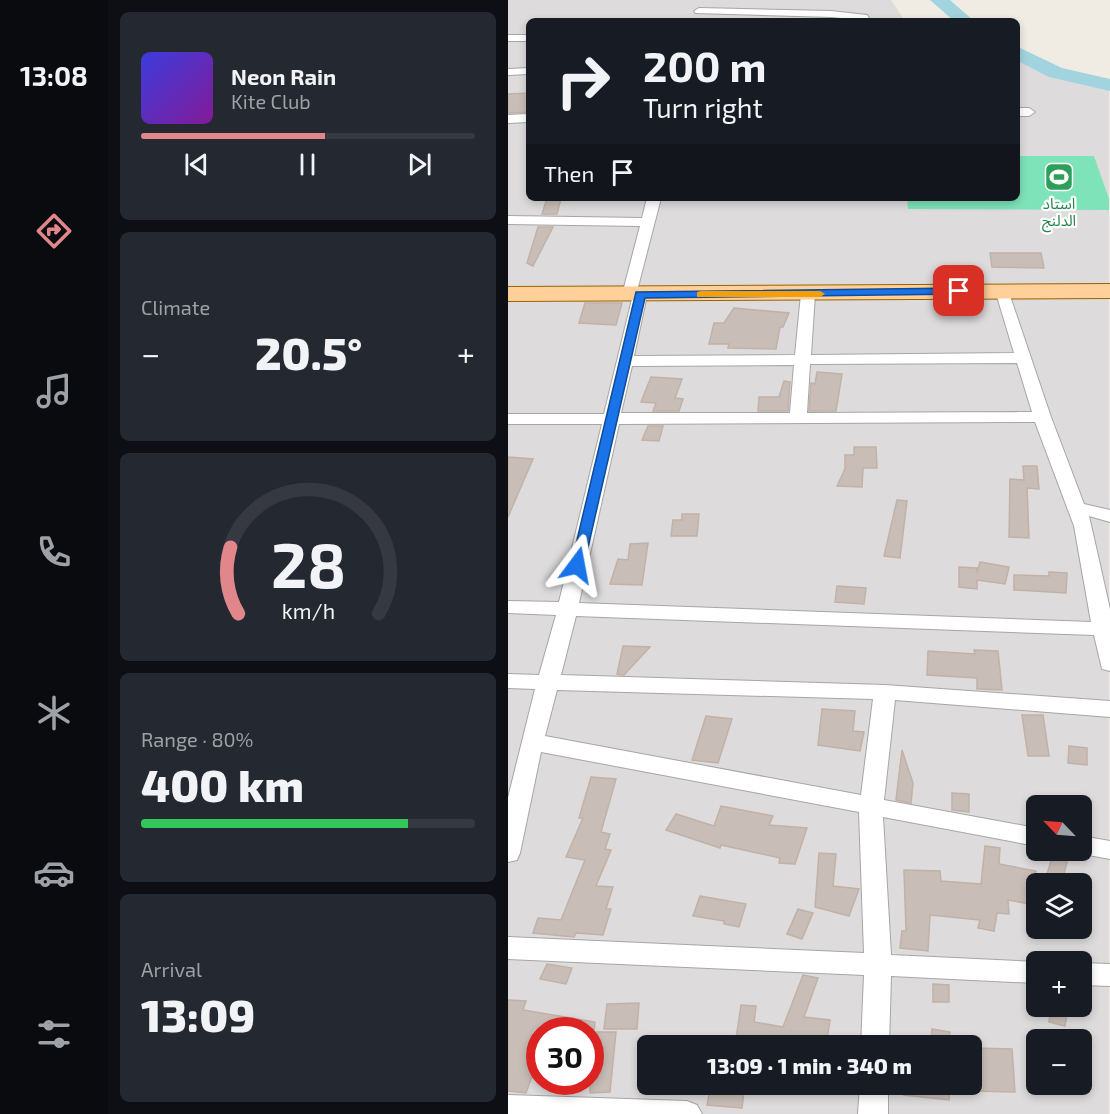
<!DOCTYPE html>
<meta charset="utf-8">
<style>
body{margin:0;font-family:"Exo 2","Noto Sans Arabic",sans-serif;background:#242831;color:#f1f3f6;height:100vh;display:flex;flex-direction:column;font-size:22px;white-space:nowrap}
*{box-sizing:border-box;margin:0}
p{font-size:20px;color:#9ea1a6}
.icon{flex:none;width:33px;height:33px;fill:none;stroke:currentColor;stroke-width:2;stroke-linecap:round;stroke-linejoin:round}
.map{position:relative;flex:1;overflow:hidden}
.panel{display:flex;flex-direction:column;gap:12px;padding:12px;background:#0d0f14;width:400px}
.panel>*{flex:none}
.top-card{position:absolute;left:18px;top:18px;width:494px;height:183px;border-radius:9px;box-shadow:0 3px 9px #0003;background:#171b24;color:#f1f3f6;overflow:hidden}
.needle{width:39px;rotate:295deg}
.buttons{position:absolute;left:518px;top:795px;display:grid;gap:12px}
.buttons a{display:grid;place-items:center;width:66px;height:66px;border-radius:9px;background:#171b24;box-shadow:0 3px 9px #0003;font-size:30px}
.speed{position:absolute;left:18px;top:1017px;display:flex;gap:12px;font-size:30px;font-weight:700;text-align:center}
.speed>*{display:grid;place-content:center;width:78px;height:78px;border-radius:50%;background:#171b24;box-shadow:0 3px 9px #0003;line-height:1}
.speed .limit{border:9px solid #d22;background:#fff;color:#111}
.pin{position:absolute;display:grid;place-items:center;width:51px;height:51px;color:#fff;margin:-26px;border-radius:12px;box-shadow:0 3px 9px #0006}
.me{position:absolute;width:66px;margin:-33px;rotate:13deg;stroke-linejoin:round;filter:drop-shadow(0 0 4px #0008)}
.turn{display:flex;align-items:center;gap:21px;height:126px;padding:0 18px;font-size:27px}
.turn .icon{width:78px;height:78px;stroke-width:2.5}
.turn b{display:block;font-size:42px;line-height:51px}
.then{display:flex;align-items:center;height:57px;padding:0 18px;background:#0003;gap:12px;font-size:22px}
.big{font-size:45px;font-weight:800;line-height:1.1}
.panel .widget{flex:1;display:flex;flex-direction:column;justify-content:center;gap:9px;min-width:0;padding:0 21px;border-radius:9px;background:#242831}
.panel .dial{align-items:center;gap:0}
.dial svg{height:156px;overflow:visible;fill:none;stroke:#363941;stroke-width:7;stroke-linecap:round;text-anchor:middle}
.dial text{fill:#f1f3f6;stroke:none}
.song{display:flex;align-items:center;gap:18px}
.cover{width:72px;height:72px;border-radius:9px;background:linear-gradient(135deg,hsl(240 70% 55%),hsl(290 70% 35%))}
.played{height:6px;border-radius:3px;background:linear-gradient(90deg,#e1868a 55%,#363941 55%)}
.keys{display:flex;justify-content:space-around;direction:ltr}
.heat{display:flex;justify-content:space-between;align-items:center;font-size:33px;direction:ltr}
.charge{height:9px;border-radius:4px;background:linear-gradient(90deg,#34c759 80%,#363941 0)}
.trip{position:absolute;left:129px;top:1035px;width:345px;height:60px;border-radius:9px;background:#171b24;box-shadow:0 3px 9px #0003;font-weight:800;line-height:60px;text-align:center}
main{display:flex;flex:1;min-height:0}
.dock{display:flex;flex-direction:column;width:108px;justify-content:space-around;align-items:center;background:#090b0e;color:#9ea1a6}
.dock .icon{width:42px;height:42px}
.dock .current{color:#e1868a}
.dock b{font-size:27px;color:#f1f3f6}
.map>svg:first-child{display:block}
</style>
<main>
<nav class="dock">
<b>13:08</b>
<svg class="icon current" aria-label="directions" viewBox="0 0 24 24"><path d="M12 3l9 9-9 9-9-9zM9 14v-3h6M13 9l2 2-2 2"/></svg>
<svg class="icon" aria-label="music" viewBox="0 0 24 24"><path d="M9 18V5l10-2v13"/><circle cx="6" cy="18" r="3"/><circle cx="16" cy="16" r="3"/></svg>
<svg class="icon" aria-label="phone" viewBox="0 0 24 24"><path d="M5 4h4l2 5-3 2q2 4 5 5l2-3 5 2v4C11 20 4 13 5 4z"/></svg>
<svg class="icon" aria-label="climate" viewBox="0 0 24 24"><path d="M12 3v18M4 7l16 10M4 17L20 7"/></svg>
<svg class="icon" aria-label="car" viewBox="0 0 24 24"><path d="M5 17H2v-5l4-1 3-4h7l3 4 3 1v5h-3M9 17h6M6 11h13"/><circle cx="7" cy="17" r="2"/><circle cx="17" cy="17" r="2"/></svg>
<svg class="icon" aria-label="filters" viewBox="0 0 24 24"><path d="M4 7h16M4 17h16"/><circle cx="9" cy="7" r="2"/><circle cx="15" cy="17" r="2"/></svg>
</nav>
<section class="panel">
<div class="widget">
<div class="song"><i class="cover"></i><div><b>Neon Rain</b><p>Kite Club</p></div></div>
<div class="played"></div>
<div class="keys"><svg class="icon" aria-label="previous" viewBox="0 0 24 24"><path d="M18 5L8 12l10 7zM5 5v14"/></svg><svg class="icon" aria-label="pause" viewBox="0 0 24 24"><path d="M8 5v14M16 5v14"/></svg><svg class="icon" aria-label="next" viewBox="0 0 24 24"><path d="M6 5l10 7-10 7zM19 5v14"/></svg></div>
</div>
<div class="widget"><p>Climate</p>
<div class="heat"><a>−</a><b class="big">20.5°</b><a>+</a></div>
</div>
<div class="widget dial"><svg viewBox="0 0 100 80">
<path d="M14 69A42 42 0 1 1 86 69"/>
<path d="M14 69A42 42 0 0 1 10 35" stroke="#e1868a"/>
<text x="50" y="56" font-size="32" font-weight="700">28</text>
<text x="50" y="72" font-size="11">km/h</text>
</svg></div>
<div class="widget"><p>Range · 80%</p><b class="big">400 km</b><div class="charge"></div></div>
<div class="widget"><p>Arrival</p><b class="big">13:09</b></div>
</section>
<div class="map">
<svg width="602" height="1114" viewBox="0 0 602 1114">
<rect width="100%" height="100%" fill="#f0ece4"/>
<path fill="#dddbdb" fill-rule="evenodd" d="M0 0H383L397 21H21V198H508L509 61 601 89V1114H0ZM528 806H573V850H528ZM528 884H573V928H528ZM528 962H573V1006H528ZM32 1030H82V1082H32ZM528 1040H573V1084H528ZM140 1046H464V1084H140Z"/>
<path fill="#7ee3b9" d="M509 156H586L601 199V210L400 209 399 198H508Z"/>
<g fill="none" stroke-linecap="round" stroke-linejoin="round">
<path fill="#a2d4e0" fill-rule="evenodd" d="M422 0H442L466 21H446Z
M508 46 554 68 602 79V91L541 77 508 60Z"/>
</g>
<path fill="#c8beb7" stroke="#c2b1a6" stroke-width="1.5" d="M21 93V112L0 113V94Z
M39 198H53L49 214H34Z
M30 227H45L25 266 19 263Z
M482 253H533L536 268 484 267Z
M77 303H114L108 325 71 323Z
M226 308 281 313 275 327H272L268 349 220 348 221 344H201L206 323H216Z
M309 372 334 374 328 411H301L303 383 307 384Z
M143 377 174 379 167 398 175 399 171 411H145L148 403 133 402Z
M276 381 282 382 280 411H250L251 397H271Z
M140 426H155L151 441 134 440Z
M346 447H368L369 468H355L354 487 329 486 337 469V455H346Z
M0 457 25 459 0 517Z
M515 466H529L531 489 519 488 521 538 501 537 502 479 516 480Z
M389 500 399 501 392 558 376 556Z
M174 514H191L189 536H163L165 520H174Z
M140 543 134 585 102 584 110 559 120 560 122 544Z
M472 562 501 567 497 584 469 580V589L451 587V567L469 568V573Z
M541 572 559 573 558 593 506 590V575L541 576Z
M329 586 358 588 356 604 327 602Z
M115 646 142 647 116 675 109 674Z
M466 650 490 651 494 690 469 689V678L419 675 420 651 467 654Z
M314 709 347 711 345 731 356 732 352 751 310 745Z
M514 715H535L541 756H520Z
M198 716 224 719 210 763 184 760Z
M561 746 579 748V765L560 763Z
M394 750 405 783 403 803 388 800Z
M83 777 108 779 93 832 102 834 97 849 103 850 88 886 105 887 98 909H103L95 935 68 933 66 937 25 933 30 918 53 920 77 860 58 857 75 818H71Z
M444 793 461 794V812L444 810Z
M213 806 265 816 261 825 299 828 287 864 271 863 272 858 213 845 212 848 158 830 168 814 206 826Z
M477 846 492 848 491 864 528 871V905L500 900 501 914 489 913 486 931 470 928 472 920 422 915 420 951 392 948 394 931H398L396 870 432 871 433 881 473 884Z
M546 851 561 855 553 884H536Z
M311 853 328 854 325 886 351 889 341 916 307 907Z
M192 896 238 904 231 927 216 924V921L185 916Z
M290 909 305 913 294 939 279 934Z
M39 964 64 968 58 984 32 979Z
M295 975 310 978 296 1017 322 1020 318 1046H291L255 1039 254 1046H227L233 1005 248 1006 246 1022 275 1027Z
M425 984 441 985V1002H425Z
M0 1000 18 1001 15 1010 87 1022 86 1030H32V1054L18 1093 0 1091Z
M131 1003 129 1029H96L99 1004Z
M543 1006H560L557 1026 541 1022Z
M424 1029 442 1032 440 1046H422Z
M82 1032H108L102 1092 82 1093Z
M464 1048 504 1049 507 1092 464 1091Z
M203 1084H237L234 1108 199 1105Z
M397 1084H442L441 1100 396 1095Z"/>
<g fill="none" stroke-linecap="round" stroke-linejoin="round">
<g stroke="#a6a6a6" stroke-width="2">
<path id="minor" d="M191 8 323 11 359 15 363 21 323 17 187 13 186 11Z
M0 35H21V41H0Z
M21 68V74L0 75V69Z
M508 108H521L527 112 521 116H508Z
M21 114V122L0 123V115Z
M139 198H153L129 291 137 292 139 295 126 356 287 355 293 294 300 290 307 294 303 355 506 353 487 290 494 286 499 287 543 417 576 504 602 510V522L581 516 602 609V671L594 669 586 635 68 616 53 675 377 685 602 701V717L387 700 376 800 528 828V846L375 817 383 955 529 962 528 983 383 976 381 1046H353L356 975 0 959V937L356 953 351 812 33 752 12 853 9 860 0 862V798L27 689 0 688V674L31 675 48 615 0 613V601L51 602 94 424H0V414H96L124 299 116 298 114 295 132 226 0 224V216L134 218ZM509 363 524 412 299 413 302 364ZM286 365 282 413H113L124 366ZM527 422 566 526 583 622 71 603 111 424ZM49 690 365 699 353 795 37 736Z
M573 836 602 841V859L564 852 573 850Z
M573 963 602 964V986L573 985Z
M352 1084H380V1114H350Z
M0 1095 179 1101 189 1105 194 1114H0Z"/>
</g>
<g stroke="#996200" stroke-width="2">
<path id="primary" d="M602 284V298L0 301V287Z"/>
</g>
<use href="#minor" fill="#fff" fill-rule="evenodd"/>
<use href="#primary" fill="#ffd09a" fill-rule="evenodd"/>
</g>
<path fill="#1a73e8" stroke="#114b97" stroke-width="1.5" d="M451 288 454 289V294L137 298 76 565 69 570 65 568 63 565 128 292Z"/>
<path fill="#f59e0b" d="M193 291H312L317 294 312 297H189V292Z"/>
<defs>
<g id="stadium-square" transform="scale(1.5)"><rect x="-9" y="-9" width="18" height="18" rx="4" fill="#2e9e5b" stroke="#fff"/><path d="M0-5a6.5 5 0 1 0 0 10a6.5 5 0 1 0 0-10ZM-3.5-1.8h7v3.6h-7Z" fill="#fff"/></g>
</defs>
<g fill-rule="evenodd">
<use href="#stadium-square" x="551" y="177"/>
</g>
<g text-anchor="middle" stroke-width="4.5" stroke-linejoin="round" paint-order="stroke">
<g font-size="15" fill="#27864d" stroke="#fff">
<text x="551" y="209">استاد<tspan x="551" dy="17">الدلنج</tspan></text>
</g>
</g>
</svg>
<div class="buttons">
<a><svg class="needle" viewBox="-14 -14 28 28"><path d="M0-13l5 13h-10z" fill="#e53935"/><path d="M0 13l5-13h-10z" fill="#9ea1a6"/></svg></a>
<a><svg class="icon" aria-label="layers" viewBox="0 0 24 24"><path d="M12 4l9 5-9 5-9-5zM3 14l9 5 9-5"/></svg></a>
<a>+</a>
<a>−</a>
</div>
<div class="speed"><div class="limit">30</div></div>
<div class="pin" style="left:451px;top:291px;background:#d93025"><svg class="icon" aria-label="arrive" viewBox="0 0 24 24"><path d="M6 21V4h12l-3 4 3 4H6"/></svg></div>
<svg class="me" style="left:69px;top:565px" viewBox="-20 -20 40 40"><path d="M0-17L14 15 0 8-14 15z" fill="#1a73e8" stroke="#fff" stroke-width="4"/></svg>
<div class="trip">13:09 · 1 min · 340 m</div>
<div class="top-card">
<div class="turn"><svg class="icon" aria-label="right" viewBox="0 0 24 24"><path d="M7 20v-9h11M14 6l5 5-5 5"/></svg><div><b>200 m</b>Turn right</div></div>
<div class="then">Then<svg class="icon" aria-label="arrive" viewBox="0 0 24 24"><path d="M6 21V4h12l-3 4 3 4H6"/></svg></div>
</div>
</div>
</main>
